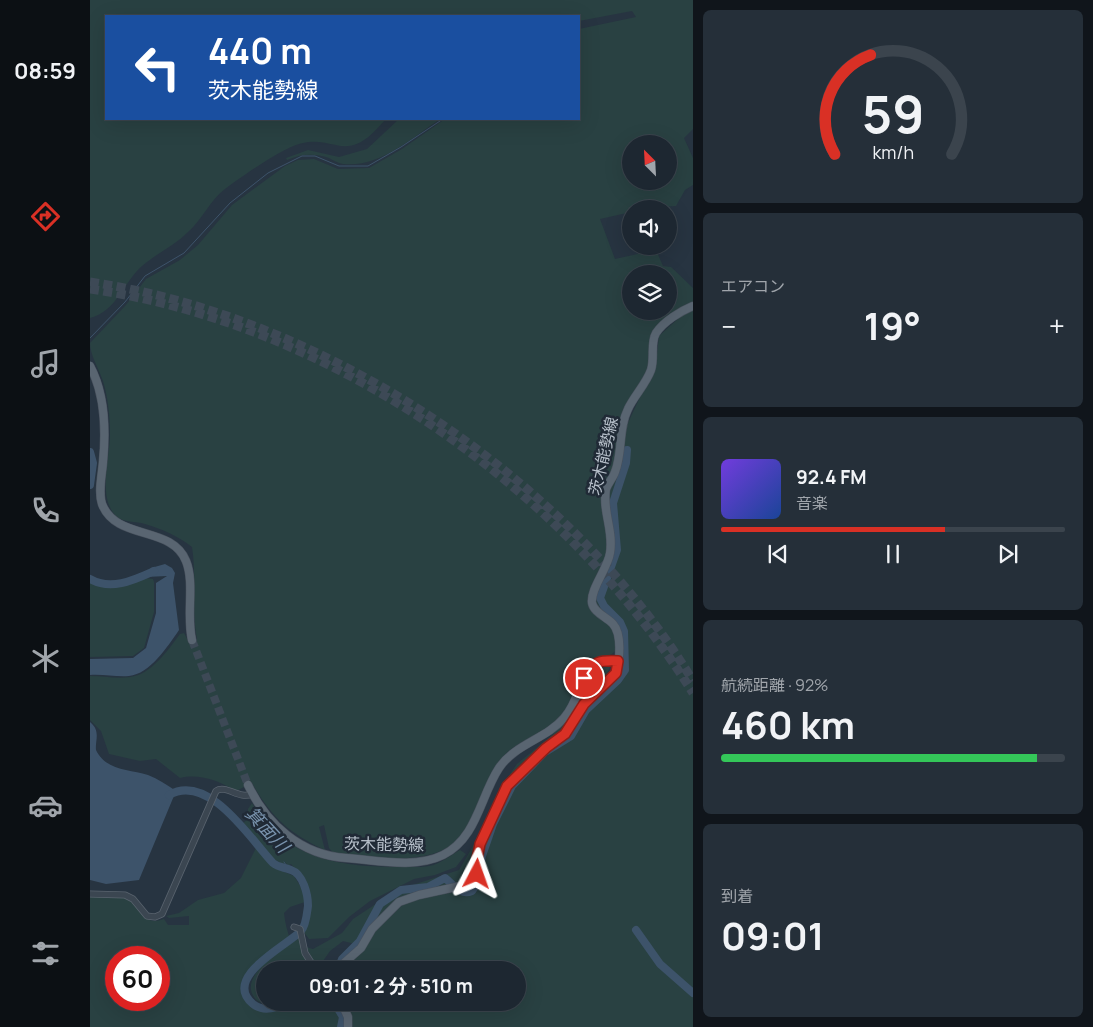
<!DOCTYPE html>
<html lang="ja">
<meta charset="utf-8">
<style>
body{margin:0;font-family:Manrope,"Noto Sans JP",sans-serif;background:#252f39;color:#f1f3f6;height:100vh;display:flex;flex-direction:column;font-size:19px;white-space:nowrap}
*{box-sizing:border-box;margin:0}
p{font-size:16px;color:#a0a5ab}
.icon{flex:none;width:28px;height:28px;fill:none;stroke:currentColor;stroke-width:2;stroke-linecap:round;stroke-linejoin:round}
.map{position:relative;flex:1;overflow:hidden}
.panel{display:flex;flex-direction:column;gap:10px;padding:10px;background:#10151b;width:400px}
.panel>*{flex:none}
.guide{position:absolute;left:15px;top:15px;width:475px;height:105px;border-radius:0px;box-shadow:0 5px 20px #0002,0 0 0 1px #3b444d;background:#1a4fa0;color:#fff;overflow:hidden}
.needle{width:32px;rotate:336deg}
.controls{position:absolute;left:532px;top:135px;display:grid;gap:10px}
.controls a{display:grid;place-items:center;width:55px;height:55px;border-radius:50%;background:#1d2731;box-shadow:0 5px 20px #0002,0 0 0 1px #3b444d;font-size:25px}
.speed{position:absolute;left:15px;top:946px;display:flex;gap:10px;font-size:25px;font-weight:700;text-align:center}
.speed>*{display:grid;place-content:center;width:65px;height:65px;border-radius:50%;background:#1d2731;box-shadow:0 5px 20px #0002,0 0 0 1px #3b444d;line-height:1}
.speed .limit{border:8px solid #d22;background:#fff;color:#111}
.pin{position:absolute;display:grid;place-items:center;width:42px;height:42px;color:#fff;margin:-21px;border:2px solid #fff;border-radius:50%;box-shadow:0 1px 5px #0007}
.me{position:absolute;width:55px;margin:-28px;rotate:4deg;stroke-linejoin:round;filter:drop-shadow(0 0 4px #0008)}
.turn{display:flex;align-items:center;gap:18px;height:105px;padding:0 20px;font-size:22px}
.turn .icon{width:65px;height:65px;stroke-width:2.5}
.turn b{display:block;font-size:35px;line-height:42px}
.big{font-size:38px;font-weight:700;line-height:1.1}
.panel .tile{flex:1;display:flex;flex-direction:column;justify-content:center;gap:8px;min-width:0;padding:0 18px;border-radius:8px;background:#252f39}
.panel .dial{align-items:center;gap:0}
.dial svg{height:130px;overflow:visible;fill:none;stroke:#3b444d;stroke-width:7;stroke-linecap:round;text-anchor:middle}
.dial text{fill:#f1f3f6;stroke:none}
.song{display:flex;align-items:center;gap:15px}
.cover{width:60px;height:60px;border-radius:8px;background:linear-gradient(135deg,hsl(260 70% 55%),hsl(220 70% 35%))}
.played{height:5px;border-radius:2px;background:linear-gradient(90deg,#d93025 65%,#3b444d 65%)}
.keys{display:flex;justify-content:space-around;direction:ltr}
.heat{display:flex;justify-content:space-between;align-items:center;font-size:28px;direction:ltr}
.charge{height:8px;border-radius:4px;background:linear-gradient(90deg,#34c759 92%,#3b444d 0)}
.trip{position:absolute;left:166px;top:961px;width:270px;height:50px;border-radius:25px;background:#1d2731;box-shadow:0 5px 20px #0002,0 0 0 1px #3b444d;font-weight:700;line-height:50px;text-align:center}
main{display:flex;flex:1;min-height:0}
.menu{display:flex;flex-direction:column;width:90px;justify-content:space-around;align-items:center;background:#0c1014;color:#a0a5ab}
.menu .icon{width:35px;height:35px}
.menu .active{color:#d93025}
.menu b{font-size:22px;color:#f1f3f6}
.map>svg:first-child{display:block}
</style>
<main>
<nav class="menu">
<b>08:59</b>
<svg class="icon active" aria-label="directions" viewBox="0 0 24 24"><path d="M12 3l9 9-9 9-9-9zM9 14v-3h6M13 9l2 2-2 2"/></svg>
<svg class="icon" aria-label="music" viewBox="0 0 24 24"><path d="M9 18V5l10-2v13"/><circle cx="6" cy="18" r="3"/><circle cx="16" cy="16" r="3"/></svg>
<svg class="icon" aria-label="phone" viewBox="0 0 24 24"><path d="M5 4h4l2 5-3 2q2 4 5 5l2-3 5 2v4C11 20 4 13 5 4z"/></svg>
<svg class="icon" aria-label="climate" viewBox="0 0 24 24"><path d="M12 3v18M4 7l16 10M4 17L20 7"/></svg>
<svg class="icon" aria-label="car" viewBox="0 0 24 24"><path d="M5 17H2v-5l4-1 3-4h7l3 4 3 1v5h-3M9 17h6M6 11h13"/><circle cx="7" cy="17" r="2"/><circle cx="17" cy="17" r="2"/></svg>
<svg class="icon" aria-label="filters" viewBox="0 0 24 24"><path d="M4 7h16M4 17h16"/><circle cx="9" cy="7" r="2"/><circle cx="15" cy="17" r="2"/></svg>
</nav>
<div class="map">
<svg width="603" height="1027" viewBox="0 0 603 1027">
<rect width="100%" height="100%" fill="#273441"/>
<path fill="#294142" fill-rule="evenodd" d="M0 0H603V129L594 138 603 158V185L595 190 586 206 541 209V212L510 219 525 259 566 250 573 266 581 267 603 288V302L592 307 568 327 557 374 536 409 524 472 517 483 519 554 500 599 525 634V651C519 659 506 655 499 664 490 676 488 693 480 706 476 713 468 720 462 725 448 738 426 741 414 756 399 776 394 804 381 825 351 872 291 856 244 854L239 848 234 825 229 827 235 850C199 833 182 818 162 783L146 791C130 781 109 773 90 778L66 759 50 761 19 754 11 731 0 720V676C13 676 27 679 40 677 61 675 78 650 90 634L94 633 99 642 107 639C101 609 107 578 102 547 88 536 72 529 55 524 46 521 33 523 26 516 7 497 20 457 20 434 20 417 18 397 13 381 9 369 0 355 0 343L36 305 56 279 90 260 108 245 142 205 195 166 208 160 224 159 248 169 279 168 312 149 355 119H489V29L546 17 542 11 489 21V16H16V119H296C282 134 269 151 246 145 235 143 225 140 213 143 195 146 151 177 135 189 120 200 112 220 98 232 84 246 67 253 52 266 33 283 27 311 0 318ZM541 144H579V181H541ZM541 274H579V311H541Z
M309 119H350C322 138 289 168 253 164 248 163 243 160 239 158 223 153 212 154 197 160L196 158 218 150 249 157 277 149Z
M603 310V1027H260L253 1003 428 1002V970H255L278 944 284 931 318 900 371 891 386 883 390 877 391 851 418 793 481 733 489 715 531 672 532 631 525 621 506 606 505 598 529 536 522 514 519 491 529 474 536 427 566 363 569 336 591 316Z
M55 578 63 579 64 582V612L54 648 43 656 0 657V583C18 589 38 585 55 578Z
M518 664 520 667 515 678 511 676 500 690 499 695 478 726 448 751 411 790 382 862 381 878 376 882 318 895 269 945 253 941 240 951 233 961 237 964 235 970H228L216 947 223 949 252 933 263 919 307 890 369 870 387 839 410 788 427 764 462 735 479 716 504 668Z
M162 803C193 857 247 867 305 867 316 866 329 868 339 866 349 865 361 855 370 850L376 854 366 867 345 875 324 879 280 901 259 917 238 938 219 939 213 931C226 907 219 883 201 864L198 866 195 862 196 866 182 858 153 823 157 820 158 809Z
M166 848 185 868 204 876 214 892 215 902 200 907 194 913C195 922 197 932 201 941 187 951 149 973 159 995 162 1000 165 1003 170 1005 177 1007 183 1003 189 1003 208 1000 228 1003 247 1003L255 1017V1027H0V896C12 896 29 893 39 900 51 908 53 927 74 919L78 925H99V916L79 918 76 916 89 913 108 900 134 893 151 878ZM26 958H69V1000H26Z
M211 937 219 962 212 970H175V1002H181C174 1004 168 1003 164 997 148 975 196 947 211 937Z"/>
<path fill="#3d536a" d="M75 564 82 568 85 573 83 583 89 630C78 646 60 674 39 676 26 677 13 674 0 675V659L43 658 56 648 66 613V583L77 576 55 577 54 574 61 568Z
M0 722C11 731 5 740 6 750 16 771 39 769 58 775 68 779 77 785 86 791L49 880 16 884 0 880Z"/>
<g fill="none" stroke-linecap="round" stroke-linejoin="round">
<path stroke="#3d536a" stroke-width="1" d="M0 338 35 302 55 276 94 253 140 203 178 173 212 156H225L249 166H278L311 147 353 119
M194 862 199 869"/>
<path stroke="#3d536a" stroke-width="8" d="M0 452 3 463 0 485
M0 579C21 591 44 580 64 571
M79 795C119 772 161 840 183 863 189 868 194 867 201 870 213 874 218 894 218 906 217 913 216 926 211 931 198 945 131 977 163 1004 174 1013 188 1007 199 1002
M546 930 570 964 603 993
M248 970 252 959 270 941 290 904 311 890 338 887 355 878C364 885 370 896 382 891L388 882 392 856 403 824 422 786 455 752 481 736 496 710 528 680 535 670 534 631 530 622 514 606 510 598 527 550 523 503 536 463 537 450
M244 1002 253 1017 251 1027"/>
<path stroke="#3d4956" stroke-width="8" stroke-dasharray="8 4" stroke-linecap="butt" d="M102 640 158 785"/>
<path stroke="#3d4956" stroke-width="9" stroke-dasharray="9 4.5" stroke-linecap="butt" d="M0 282C233 316 481 479 603 681
M0 289C243 324 474 487 603 693"/>
<g stroke="#59636e" stroke-width="7">
<path id="minor" d="M0 894 35 895 43 899 57 916 65 917 72 914 126 791C136 784 149 800 162 794
M204 927 210 929 215 953 226 970"/>
</g>
<g stroke="#48515d" stroke-width="9">
<path id="major" d="M0 366C15 394 16 431 13 462 12 475 8 492 12 504 26 541 82 525 96 561 105 583 96 615 102 640
M158 785C177 825 211 855 256 858 286 860 325 869 353 855 387 838 390 797 409 768 425 744 456 739 474 718 497 692 484 659 528 661
M252 970 254 963 271 948 282 929 309 902 329 895 375 885 384 880 387 874V859L390 844 417 785 456 748 475 734 494 704 526 672C530 660 532 634 523 624 517 617 504 613 502 603 500 589 518 568 520 553 524 531 512 511 516 489 518 483 523 478 525 472 533 452 528 429 538 409 544 396 556 384 561 370 565 358 560 343 566 333 574 321 591 311 603 306
M251 1002 258 1017V1027"/>
</g>
<use href="#minor" stroke="#3b4651" stroke-width="5.5"/>
<use href="#major" stroke="#596571" stroke-width="8"/>
</g>
<g fill="none" stroke-linecap="round" stroke-linejoin="round">
<g stroke="#8d1f18" stroke-width="12">
<path id="route" d="M387 874V859L390 844 417 786 456 748 475 734 494 704 526 673 528 661C511 660 502 661 494 678"/>
</g>
<use href="#route" stroke="#d93025" stroke-width="9"/>
</g>
<g text-anchor="middle" stroke-width="5" stroke-linejoin="round" paint-order="stroke">
<g font-size="16" fill="#b8c1cb" stroke="#202a36">
<text transform="translate(513 456) rotate(-77)" y="6">茨木能勢線</text>
<text transform="translate(294 844) rotate(1)" y="6">茨木能勢線</text>
</g>
<g font-size="18" font-style="italic" fill="#7993ad" stroke="#202a36">
<text transform="translate(177 830) rotate(47)" y="6">箕面川</text>
</g>
</g>
</svg>
<div class="controls">
<a><svg class="needle" viewBox="-14 -14 28 28"><path d="M0-13l5 13h-10z" fill="#e53935"/><path d="M0 13l5-13h-10z" fill="#a0a5ab"/></svg></a>
<a><svg class="icon" aria-label="sound" viewBox="0 0 24 24"><path d="M4 9h4l5-4v14l-5-4H4zM17 9q2 3 0 6"/></svg></a>
<a><svg class="icon" aria-label="layers" viewBox="0 0 24 24"><path d="M12 4l9 5-9 5-9-5zM3 14l9 5 9-5"/></svg></a>
</div>
<div class="speed"><div class="limit">60</div></div>
<div class="pin" style="left:494px;top:678px;background:#d93025"><svg class="icon" aria-label="arrive" viewBox="0 0 24 24"><path d="M6 21V4h12l-3 4 3 4H6"/></svg></div>
<svg class="me" style="left:387px;top:874px" viewBox="-20 -20 40 40"><path d="M0-17L14 15 0 8-14 15z" fill="#d93025" stroke="#fff" stroke-width="4"/></svg>
<div class="trip">09:01 · 2 分 · 510 m</div>
<div class="guide">
<div class="turn"><svg class="icon" aria-label="left" viewBox="0 0 24 24"><path d="M17 20v-9H6M10 6l-5 5 5 5"/></svg><div><b>440 m</b>茨木能勢線</div></div>
</div>
</div>
<section class="panel">
<div class="tile dial"><svg viewBox="0 0 100 80">
<path d="M14 69A42 42 0 1 1 86 69"/>
<path d="M14 69A42 42 0 0 1 36 8" stroke="#d93025"/>
<text x="50" y="56" font-size="32" font-weight="700">59</text>
<text x="50" y="72" font-size="11">km/h</text>
</svg></div>
<div class="tile"><p>エアコン</p>
<div class="heat"><a>−</a><b class="big">19°</b><a>+</a></div>
</div>
<div class="tile">
<div class="song"><i class="cover"></i><div><b>92.4 FM</b><p>音楽</p></div></div>
<div class="played"></div>
<div class="keys"><svg class="icon" aria-label="previous" viewBox="0 0 24 24"><path d="M18 5L8 12l10 7zM5 5v14"/></svg><svg class="icon" aria-label="pause" viewBox="0 0 24 24"><path d="M8 5v14M16 5v14"/></svg><svg class="icon" aria-label="next" viewBox="0 0 24 24"><path d="M6 5l10 7-10 7zM19 5v14"/></svg></div>
</div>
<div class="tile"><p>航続距離 · 92%</p><b class="big">460 km</b><div class="charge"></div></div>
<div class="tile"><p>到着</p><b class="big">09:01</b></div>
</section>
</main>
